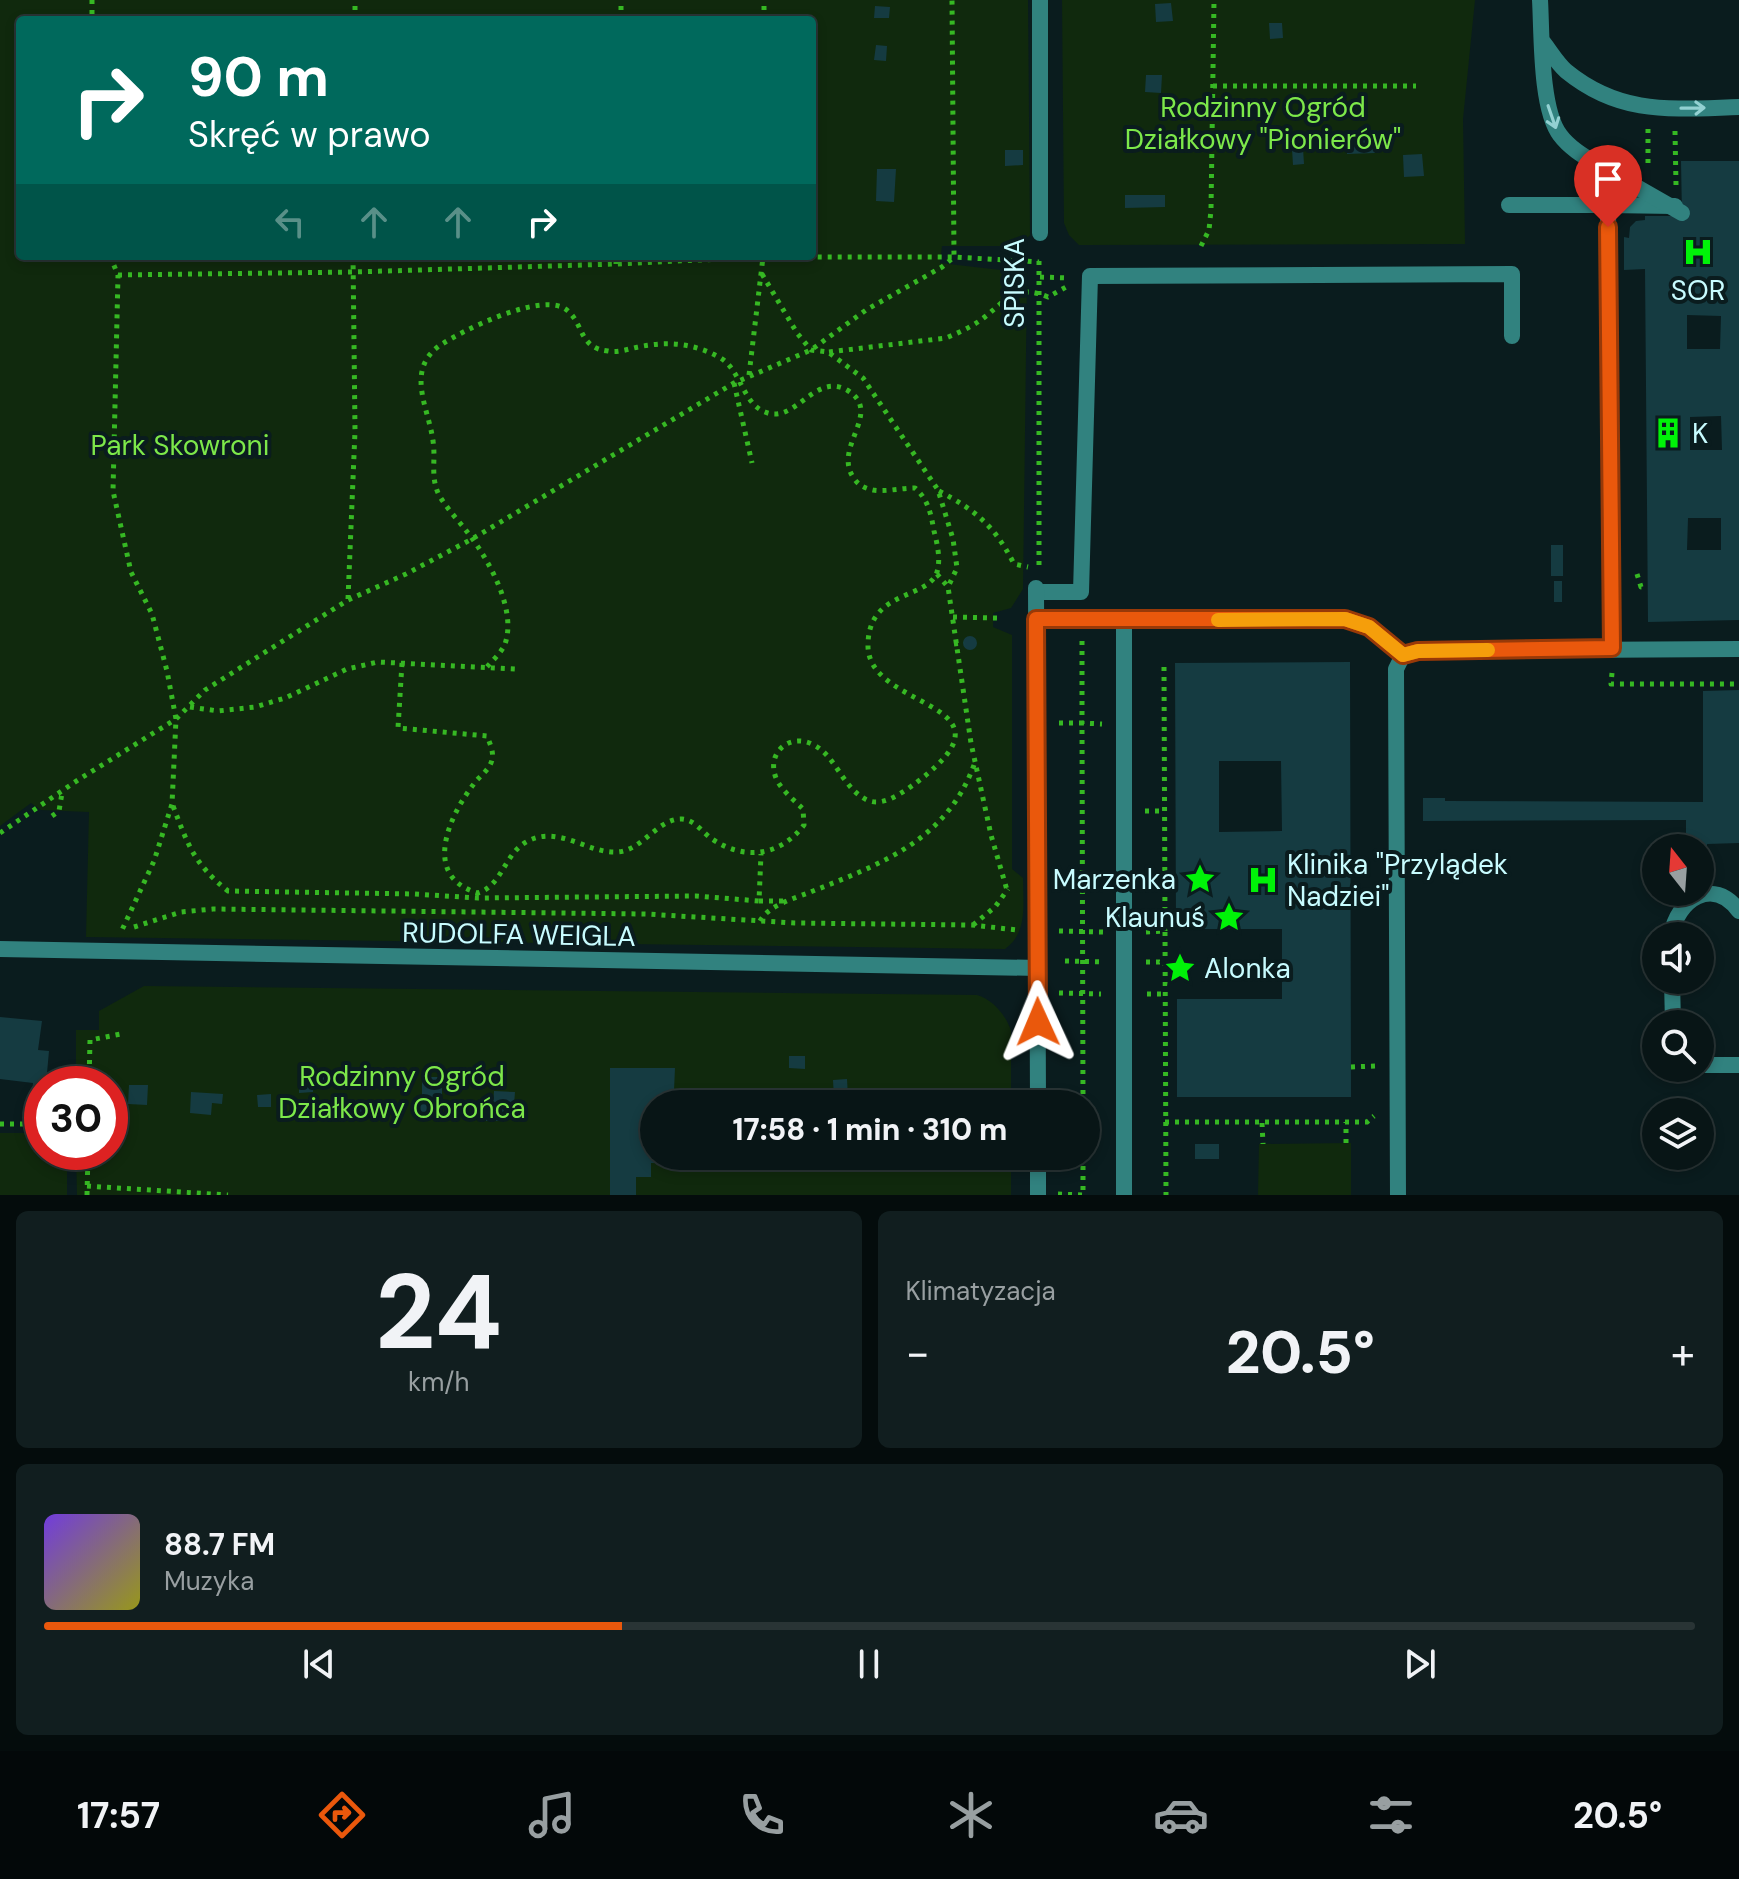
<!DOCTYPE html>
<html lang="pl">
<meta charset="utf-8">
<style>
body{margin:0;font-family:"DM Sans",sans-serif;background:#111e1f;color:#f1f3f6;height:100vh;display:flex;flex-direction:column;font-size:30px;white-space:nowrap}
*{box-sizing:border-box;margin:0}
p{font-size:26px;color:#989fa1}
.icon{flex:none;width:44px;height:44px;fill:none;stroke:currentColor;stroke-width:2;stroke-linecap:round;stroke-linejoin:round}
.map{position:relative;height:1195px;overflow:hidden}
.sheet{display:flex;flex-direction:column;gap:16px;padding:16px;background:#040c0c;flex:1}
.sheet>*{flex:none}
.top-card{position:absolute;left:16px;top:16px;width:800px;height:244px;border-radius:8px;box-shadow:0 4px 12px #0003,0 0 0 2px #293435;background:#00695c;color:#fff;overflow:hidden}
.needle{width:52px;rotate:343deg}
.fabs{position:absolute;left:1642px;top:834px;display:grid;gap:16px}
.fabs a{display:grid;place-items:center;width:72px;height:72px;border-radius:50%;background:#081516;box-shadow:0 4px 12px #0003,0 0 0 2px #293435;font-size:40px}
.speed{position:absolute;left:24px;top:1066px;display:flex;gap:16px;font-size:40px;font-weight:700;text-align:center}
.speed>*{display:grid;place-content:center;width:104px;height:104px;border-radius:50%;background:#081516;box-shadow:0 4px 12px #0003,0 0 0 2px #293435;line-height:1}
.speed .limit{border:12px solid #d22;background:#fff;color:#111}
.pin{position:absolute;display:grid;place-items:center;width:68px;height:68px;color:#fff;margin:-82px -34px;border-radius:50% 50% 50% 0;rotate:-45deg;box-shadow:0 0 8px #0007}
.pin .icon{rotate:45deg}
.me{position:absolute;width:88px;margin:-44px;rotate:359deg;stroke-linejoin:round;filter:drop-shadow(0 0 6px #0008)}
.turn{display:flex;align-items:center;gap:28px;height:168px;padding:0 40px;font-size:36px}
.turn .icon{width:104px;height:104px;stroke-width:2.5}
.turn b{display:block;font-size:56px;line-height:68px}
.lanes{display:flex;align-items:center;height:76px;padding:0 40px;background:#0003;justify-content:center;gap:40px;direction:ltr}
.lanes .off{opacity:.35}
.big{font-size:60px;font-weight:800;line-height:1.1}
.sheet .widget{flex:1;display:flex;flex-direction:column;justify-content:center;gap:12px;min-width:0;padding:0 28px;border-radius:12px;background:#111e1f}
.sheet .dial{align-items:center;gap:0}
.dial b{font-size:104px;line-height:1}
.song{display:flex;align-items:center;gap:24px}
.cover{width:96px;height:96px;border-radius:12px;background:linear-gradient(135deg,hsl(260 70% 55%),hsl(60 70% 35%))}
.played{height:8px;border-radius:4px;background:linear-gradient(90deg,#ea580c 35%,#293435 35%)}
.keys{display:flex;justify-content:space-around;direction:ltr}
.heat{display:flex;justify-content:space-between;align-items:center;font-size:44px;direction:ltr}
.sheet .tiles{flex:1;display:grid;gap:16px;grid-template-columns:1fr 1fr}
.widget:last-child{grid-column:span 2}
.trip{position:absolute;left:640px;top:1090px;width:460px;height:80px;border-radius:40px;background:#081516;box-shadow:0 4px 12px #0003,0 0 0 2px #293435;font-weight:800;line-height:80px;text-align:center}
.dock{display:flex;height:128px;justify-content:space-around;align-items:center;background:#030809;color:#989fa1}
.dock .icon{width:56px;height:56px}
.dock .on{color:#ea580c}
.dock b{font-size:36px;color:#f1f3f6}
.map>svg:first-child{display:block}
</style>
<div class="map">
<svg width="1739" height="1195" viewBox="0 0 1739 1195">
<rect width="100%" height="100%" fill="#0a1c1e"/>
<path fill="#10290d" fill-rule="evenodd" d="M0 0H1028L1030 235 1019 246H942L940 263 1027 273 1023 589 1011 608 993 613V627L1012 635V869L1023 878C1023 904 1028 933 1005 949L86 937 89 812 41 810 31 803 0 826ZM20 20H812V256H20Z
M1062 0H1475L1463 119 1465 244 1079 245 1069 235 1064 223Z
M144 986 977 995C993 1000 1006 1015 1011 1031V1104H654V1156H1011V1195H77L76 1152H110V1084H76V1030H99V1011Z
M0 1133H42V1152H67V1195H0Z
M1351 1143V1195H1258L1259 1144Z"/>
<path fill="#153b41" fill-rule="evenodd" d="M1171 3 1173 21 1156 22 1155 4Z
M875 6 890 7 889 18H874Z
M1269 23H1282L1283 38 1270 39Z
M876 45 887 46 886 61 874 60Z
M1146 75H1162L1161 93 1145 92Z
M1375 132V153L1347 154V133Z
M1303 148 1304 164 1293 165 1292 149Z
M1005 150H1023V165L1005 166Z
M1422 154 1424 176 1404 177 1403 155Z
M1681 161H1739V620L1648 622 1645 269 1624 270V237L1629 238 1630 227 1636 221 1645 220V216H1682ZM1687 315 1721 316 1720 349H1687ZM1721 416 1722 450H1690V417ZM1688 518H1721V550H1687Z
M877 169H896L894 202 876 201Z
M1125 195H1165V207L1125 208Z
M1551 545H1563V576H1551Z
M1554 581H1562V602H1554Z
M963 643a7 7 0 1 1 14 0a7 7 0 1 1-14 0Z
M1350 662 1351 1097H1177V999H1282V929H1176L1175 663ZM1219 761H1281L1282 831 1219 832Z
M1739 690V843L1707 844V857L1700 860V848H1686V820L1423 821V798H1445V801L1703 802V691Z
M0 1017 42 1021 38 1050 49 1051 46 1084H42V1094L32 1093 33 1083 0 1079Z
M789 1056H805V1069L789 1068Z
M610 1068H675L674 1091H670V1104H654V1156H670V1163H651V1177H636V1195H610Z
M329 1071V1085L318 1086V1072Z
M422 1077H442V1098L422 1097Z
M847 1079 848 1097 834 1098 833 1080Z
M313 1082V1092L299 1093V1084Z
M129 1085H148L147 1105 128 1104Z
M494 1091 515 1092 514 1105 493 1104Z
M191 1092 223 1094 222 1104 212 1103 211 1115 190 1113Z
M979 1093H991V1102L980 1103Z
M271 1094V1107H258L257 1095Z
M743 1097 765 1098V1104H743Z
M413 1099 430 1100 429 1116 412 1115Z
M349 1100H363L362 1116 348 1115Z
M486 1106H507V1121H486Z
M1195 1144H1219V1159H1195Z"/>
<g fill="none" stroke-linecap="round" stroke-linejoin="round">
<path stroke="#36b823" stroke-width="5" stroke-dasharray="4 6" stroke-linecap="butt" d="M92 0V20
M355 20V0
M621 20V0
M764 20V0
M1213 86H1416
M1648 129V167
M1675 131 1676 185
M1201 246 1209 230 1211 210 1214 0
M110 256 118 275 113 491 131 572 152 614 167 671 176 719 172 804 154 861 122 930
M1039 261V567
M616 264V256
M762 274 797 333 811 350 828 352 863 378 938 490 953 539 957 568 948 587
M118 275 353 272 616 264 763 257H954L1039 262
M1040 277 1069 278
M829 352 946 338C960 332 974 326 986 316 1008 298 1017 284 1048 297L1068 286
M749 375 763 257
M734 383 752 463
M939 491C975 510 995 526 1014 564L1028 567
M937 574 948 587 971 743 991 835 1007 890
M1637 574 1641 587H1647
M348 599 355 431 353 256
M953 617 998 618
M1082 641V723L1102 724
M954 644 964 643
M402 663 398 728 487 736C490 744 494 752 492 760 489 771 479 776 473 785 448 818 422 877 478 893 503 885 504 853 528 841 559 825 589 854 617 852 642 851 658 818 682 819 695 820 702 832 712 839 745 861 780 856 804 825L803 809C794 800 781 790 776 778 766 753 789 733 812 744 836 755 842 788 867 800 880 806 895 797 906 790 1035 700 870 713 868 647 867 589 928 600 937 572 941 559 937 543 934 531 931 514 928 499 915 488 901 488 886 492 873 490 864 488 858 485 853 477 833 446 884 412 847 390 814 372 795 425 765 412 742 403 741 369 719 357 693 343 667 341 638 347 628 349 618 353 608 351 579 348 584 325 568 311 545 289 461 331 439 346 405 371 429 409 433 441 436 460 430 477 439 495 447 509 459 521 468 533 489 560 517 610 505 644 501 653 492 661 486 668
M1164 667 1165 931
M1612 673 1611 684H1739
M190 707 218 711 255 707 285 698 347 669 378 662 516 669
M1059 723H1082L1083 1104
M173 806C188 845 194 864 228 891L414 894 478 898 696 896 759 901 761 854
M1145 811H1165
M52 816 59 811 62 793
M0 833 78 780 176 719 205 690 348 600 406 574 472 539 734 383 811 350 866 310 942 267 954 257 952 0
M1654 871 1656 887
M759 901H786
M760 921C768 906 792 899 808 893 878 865 946 842 974 765
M973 925 995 907 1008 889
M134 927 181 912 213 909 646 914 795 923 972 925 1017 930
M1059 931 1104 932
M1146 932 1165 931 1166 1195
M1065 961 1104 962
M1146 962H1166
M1059 993 1101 994
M1147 994H1166
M1351 1067 1375 1066
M89 1084 90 1040 121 1034
M1165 1122H1367L1374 1116
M1262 1123 1263 1144
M0 1124H35L38 1100
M1346 1143V1122
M1083 1156V1195
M87 1186 228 1195
M1058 1194 1083 1195
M87 1195 88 1152"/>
<path stroke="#31827f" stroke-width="16" d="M1540 0C1542 33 1540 109 1560 135 1571 150 1589 159 1605 169
M1543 42C1550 51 1557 63 1566 71 1621 116 1673 109 1739 107
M1509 205H1608
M1036 592H1081L1090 276 1512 274V336
M1036 619H1345L1369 627 1403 655
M1612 648 1608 205 1675 206
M1671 936C1677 899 1713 876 1739 911
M1672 980 1673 1024
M1700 1065H1739
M1124 1195V620
M1398 1195 1396 669 1403 655 1418 651 1739 649"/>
<path stroke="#31827f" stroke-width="16" d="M1040 233V0
M1036 588 1038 1104
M0 949 1038 968
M1038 1156V1195"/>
<path stroke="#31827f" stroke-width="16" d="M1605 169 1682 213"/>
</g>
<defs><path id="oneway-shaft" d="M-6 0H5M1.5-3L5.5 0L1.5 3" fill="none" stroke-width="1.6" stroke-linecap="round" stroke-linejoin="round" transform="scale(2)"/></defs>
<g stroke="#93d1d2">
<use href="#oneway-shaft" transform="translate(1693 108) rotate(-1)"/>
<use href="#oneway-shaft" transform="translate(1552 117) rotate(71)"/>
</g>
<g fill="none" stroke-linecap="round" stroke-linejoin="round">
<g stroke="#983908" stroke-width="20">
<path id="route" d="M1038 1022 1036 619H1345L1369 627 1403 655 1418 651 1612 648 1608 227"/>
</g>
<use href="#route" stroke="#ea580c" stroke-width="14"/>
<path stroke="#f59e0b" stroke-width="14" d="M1218 620 1345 619 1369 627 1403 655 1418 651 1488 650"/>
</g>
<defs>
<g id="hospital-bare" transform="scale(2.4)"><path d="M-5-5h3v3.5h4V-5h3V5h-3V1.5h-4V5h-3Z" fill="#00f308" stroke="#0a1c1e" stroke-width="2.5" paint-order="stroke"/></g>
<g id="building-bare" transform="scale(2.4)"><path d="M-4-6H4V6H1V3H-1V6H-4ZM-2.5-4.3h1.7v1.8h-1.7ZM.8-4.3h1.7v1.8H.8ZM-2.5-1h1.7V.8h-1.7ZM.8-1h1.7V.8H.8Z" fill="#00f308" stroke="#0a1c1e" stroke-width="2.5" paint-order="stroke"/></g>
<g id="sight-bare" transform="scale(2.4)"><path d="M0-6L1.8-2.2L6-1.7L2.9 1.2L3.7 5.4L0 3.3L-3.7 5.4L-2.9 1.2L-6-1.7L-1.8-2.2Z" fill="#00f308" stroke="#0a1c1e" stroke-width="2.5" paint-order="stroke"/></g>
</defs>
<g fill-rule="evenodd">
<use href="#hospital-bare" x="1698" y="252"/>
<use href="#building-bare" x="1668" y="433"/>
<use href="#sight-bare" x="1200" y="879"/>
<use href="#hospital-bare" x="1263" y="880"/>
<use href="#sight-bare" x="1229" y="917"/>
<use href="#sight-bare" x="1180" y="968"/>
</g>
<g text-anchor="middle" stroke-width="8" stroke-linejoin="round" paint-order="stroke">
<g font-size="28" fill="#7de84a" stroke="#0a1c1e">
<text x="1263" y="117">Rodzinny Ogród<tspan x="1263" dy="32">Działkowy "Pionierów"</tspan></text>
<text x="180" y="455">Park Skowroni</text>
<text x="402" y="1086">Rodzinny Ogród<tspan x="402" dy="32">Działkowy Obrońca</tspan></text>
</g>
<g font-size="28" fill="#c8fcff" stroke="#0a1c1e">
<text transform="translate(1014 283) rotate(-90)" y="10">SPISKA</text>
<text transform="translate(519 934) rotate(1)" y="10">RUDOLFA WEIGLA</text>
</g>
<g font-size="28" fill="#c8fcff" stroke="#0a1c1e" text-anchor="start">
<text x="1698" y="300" text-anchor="middle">SOR</text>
<text x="1692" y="443">K</text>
<text x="1287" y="874">Klinika "Przylądek<tspan x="1287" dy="32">Nadziei"</tspan></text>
<text x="1176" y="889" text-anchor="end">Marzenka</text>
<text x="1205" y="927" text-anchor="end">Klaunuś</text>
<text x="1204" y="978">Alonka</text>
</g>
</g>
</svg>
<div class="fabs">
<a><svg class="needle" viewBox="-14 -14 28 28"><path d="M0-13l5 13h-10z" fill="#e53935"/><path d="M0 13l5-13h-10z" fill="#989fa1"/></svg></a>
<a><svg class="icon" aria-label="sound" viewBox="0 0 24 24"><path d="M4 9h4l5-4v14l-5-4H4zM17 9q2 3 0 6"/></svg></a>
<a><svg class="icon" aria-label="search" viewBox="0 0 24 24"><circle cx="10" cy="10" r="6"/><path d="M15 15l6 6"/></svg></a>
<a><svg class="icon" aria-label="layers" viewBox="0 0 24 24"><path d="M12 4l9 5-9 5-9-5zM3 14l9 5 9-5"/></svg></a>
</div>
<div class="speed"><div class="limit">30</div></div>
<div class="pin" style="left:1608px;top:227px;background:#d93025"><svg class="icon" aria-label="arrive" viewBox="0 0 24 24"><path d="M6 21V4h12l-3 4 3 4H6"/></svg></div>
<svg class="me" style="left:1038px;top:1022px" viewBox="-20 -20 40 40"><path d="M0-17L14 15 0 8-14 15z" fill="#ea580c" stroke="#fff" stroke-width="4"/></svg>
<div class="trip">17:58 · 1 min · 310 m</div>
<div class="top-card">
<div class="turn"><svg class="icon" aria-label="right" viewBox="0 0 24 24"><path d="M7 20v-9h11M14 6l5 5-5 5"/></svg><div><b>90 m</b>Skręć w prawo</div></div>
<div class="lanes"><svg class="icon off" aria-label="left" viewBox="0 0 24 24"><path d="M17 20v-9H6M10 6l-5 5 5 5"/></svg><svg class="icon off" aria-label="ahead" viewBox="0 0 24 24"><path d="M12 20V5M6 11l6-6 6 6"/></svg><svg class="icon off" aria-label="ahead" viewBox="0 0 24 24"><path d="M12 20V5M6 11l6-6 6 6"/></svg><svg class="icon" aria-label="right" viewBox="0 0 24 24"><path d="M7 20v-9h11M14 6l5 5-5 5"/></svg></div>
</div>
</div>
<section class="sheet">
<div class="tiles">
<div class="widget dial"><b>24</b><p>km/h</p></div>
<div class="widget"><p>Klimatyzacja</p>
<div class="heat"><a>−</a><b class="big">20.5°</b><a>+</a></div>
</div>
<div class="widget">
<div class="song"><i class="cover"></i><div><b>88.7 FM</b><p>Muzyka</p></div></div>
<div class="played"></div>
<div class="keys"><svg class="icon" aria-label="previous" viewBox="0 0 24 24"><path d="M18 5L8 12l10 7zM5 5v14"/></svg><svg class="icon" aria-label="pause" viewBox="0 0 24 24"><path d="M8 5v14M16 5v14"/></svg><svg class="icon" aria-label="next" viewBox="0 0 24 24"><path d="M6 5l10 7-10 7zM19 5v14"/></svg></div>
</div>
</div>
</section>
<nav class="dock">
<b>17:57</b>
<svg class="icon on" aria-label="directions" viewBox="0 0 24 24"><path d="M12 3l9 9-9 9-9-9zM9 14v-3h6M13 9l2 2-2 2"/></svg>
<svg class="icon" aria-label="music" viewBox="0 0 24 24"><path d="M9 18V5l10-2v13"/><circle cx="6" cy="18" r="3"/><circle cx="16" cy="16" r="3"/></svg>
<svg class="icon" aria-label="phone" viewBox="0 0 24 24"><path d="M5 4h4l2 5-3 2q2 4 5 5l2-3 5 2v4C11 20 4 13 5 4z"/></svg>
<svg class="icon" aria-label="climate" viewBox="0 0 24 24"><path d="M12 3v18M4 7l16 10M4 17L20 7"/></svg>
<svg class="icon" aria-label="car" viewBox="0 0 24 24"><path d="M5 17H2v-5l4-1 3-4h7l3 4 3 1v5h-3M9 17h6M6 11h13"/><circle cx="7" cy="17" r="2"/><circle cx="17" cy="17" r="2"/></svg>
<svg class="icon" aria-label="filters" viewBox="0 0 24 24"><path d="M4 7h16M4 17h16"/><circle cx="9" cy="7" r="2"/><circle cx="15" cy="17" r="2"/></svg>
<b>20.5°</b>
</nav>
